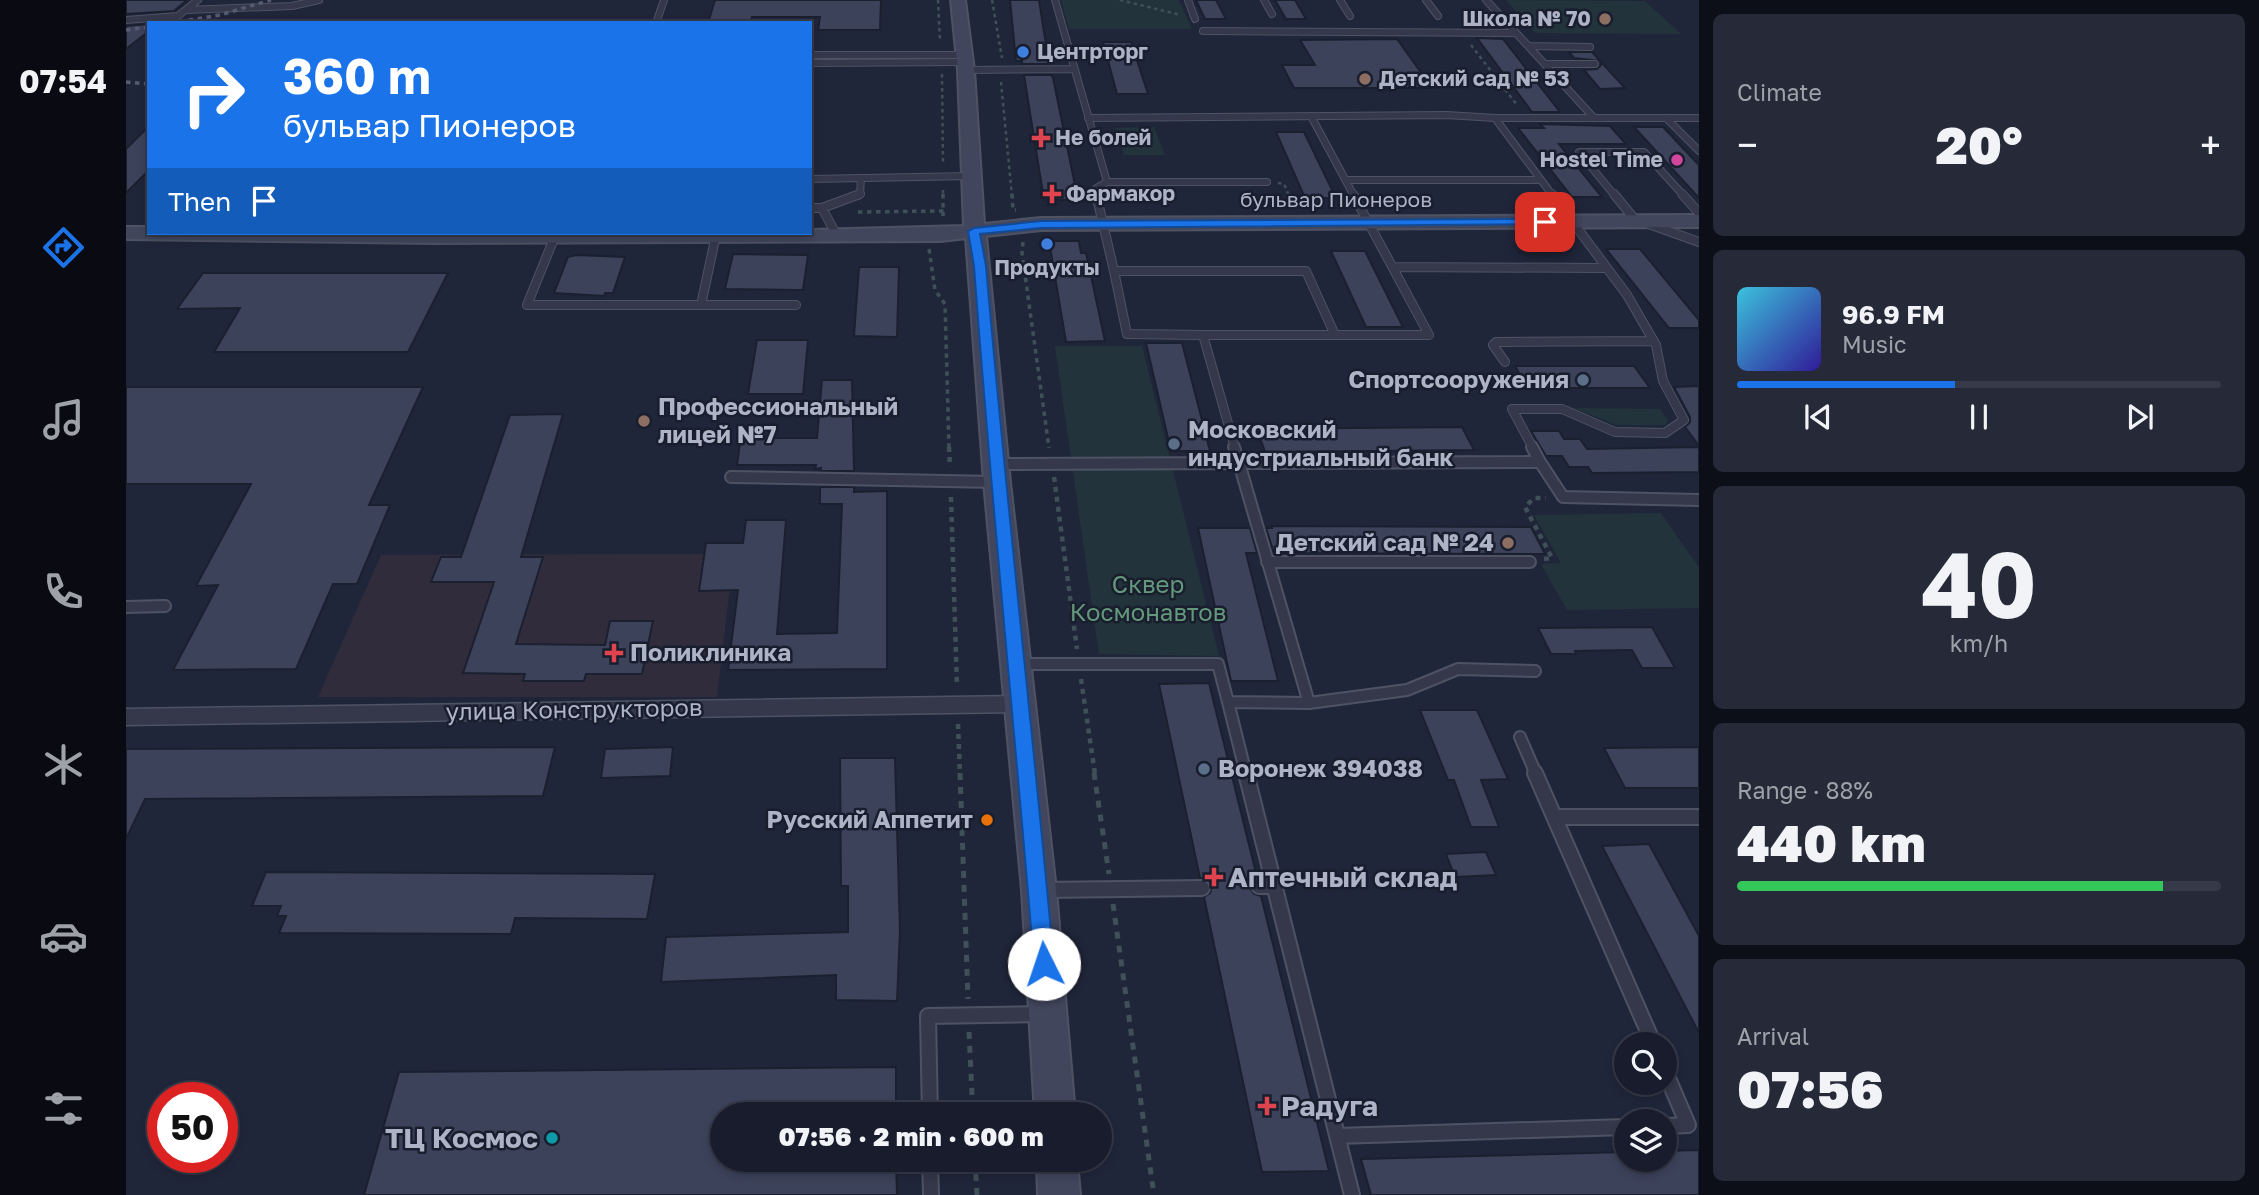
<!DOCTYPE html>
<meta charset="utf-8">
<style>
body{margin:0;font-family:"Golos Text",sans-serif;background:#252938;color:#f1f3f6;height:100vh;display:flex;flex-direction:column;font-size:26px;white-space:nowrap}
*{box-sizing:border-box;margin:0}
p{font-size:23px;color:#9fa1a9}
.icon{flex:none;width:38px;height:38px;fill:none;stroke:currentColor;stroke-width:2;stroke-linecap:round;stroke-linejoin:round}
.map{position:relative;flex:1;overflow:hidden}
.panel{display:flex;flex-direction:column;gap:14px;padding:14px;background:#0d0f18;width:560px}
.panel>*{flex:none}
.guide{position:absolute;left:21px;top:21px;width:665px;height:214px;border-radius:0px;box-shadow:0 4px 10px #0003,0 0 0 2px #363a48;background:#1a73e8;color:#fff;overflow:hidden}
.fabs{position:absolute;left:1488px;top:1032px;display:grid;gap:14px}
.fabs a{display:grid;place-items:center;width:63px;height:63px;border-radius:50%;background:#181c2c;box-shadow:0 4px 10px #0003,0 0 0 2px #363a48;font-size:35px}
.speed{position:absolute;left:21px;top:1082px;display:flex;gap:14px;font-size:35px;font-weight:700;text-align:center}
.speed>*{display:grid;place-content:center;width:91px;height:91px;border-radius:50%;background:#181c2c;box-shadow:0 4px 10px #0003,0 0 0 2px #363a48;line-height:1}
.speed .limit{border:10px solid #d22;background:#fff;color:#111}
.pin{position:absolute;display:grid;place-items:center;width:60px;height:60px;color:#fff;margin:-30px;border-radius:14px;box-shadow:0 4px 10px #0006}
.me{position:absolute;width:77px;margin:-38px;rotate:356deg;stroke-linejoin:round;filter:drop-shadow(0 0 5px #0008)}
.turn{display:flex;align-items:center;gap:24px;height:147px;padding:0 21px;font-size:32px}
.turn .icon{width:91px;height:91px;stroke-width:2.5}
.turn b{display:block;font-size:49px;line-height:60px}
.then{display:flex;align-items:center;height:66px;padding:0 21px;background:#0003;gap:14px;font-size:26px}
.big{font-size:52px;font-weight:800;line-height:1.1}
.panel .card{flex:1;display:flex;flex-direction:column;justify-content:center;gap:10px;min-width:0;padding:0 24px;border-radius:10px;background:#252938}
.panel .dial{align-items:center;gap:0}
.dial b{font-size:91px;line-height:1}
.song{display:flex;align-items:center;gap:21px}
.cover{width:84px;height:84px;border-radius:10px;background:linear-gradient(135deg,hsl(190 70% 55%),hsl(250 70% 35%))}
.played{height:7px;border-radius:4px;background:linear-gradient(90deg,#1a73e8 45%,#363a48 45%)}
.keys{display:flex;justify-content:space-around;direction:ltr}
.heat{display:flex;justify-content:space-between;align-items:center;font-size:38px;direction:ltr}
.charge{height:10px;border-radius:5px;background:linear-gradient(90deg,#34c759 88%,#363a48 0)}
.trip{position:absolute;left:584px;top:1102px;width:402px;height:70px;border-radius:35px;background:#181c2c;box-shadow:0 4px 10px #0003,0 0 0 2px #363a48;font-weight:800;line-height:70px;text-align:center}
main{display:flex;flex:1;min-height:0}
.tabs{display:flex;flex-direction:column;width:126px;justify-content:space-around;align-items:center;background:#0a0b12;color:#9fa1a9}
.tabs .icon{width:49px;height:49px}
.tabs .on{color:#1a73e8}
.tabs b{font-size:32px;color:#f1f3f6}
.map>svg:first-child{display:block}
</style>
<main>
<nav class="tabs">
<b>07:54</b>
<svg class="icon on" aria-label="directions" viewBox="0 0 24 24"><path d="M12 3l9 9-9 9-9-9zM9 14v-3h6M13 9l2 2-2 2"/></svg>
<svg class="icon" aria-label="music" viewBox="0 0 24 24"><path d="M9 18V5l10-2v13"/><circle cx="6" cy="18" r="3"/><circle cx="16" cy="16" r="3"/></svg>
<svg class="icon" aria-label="phone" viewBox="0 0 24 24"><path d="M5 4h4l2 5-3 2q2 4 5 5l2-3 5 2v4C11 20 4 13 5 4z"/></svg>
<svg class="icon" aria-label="climate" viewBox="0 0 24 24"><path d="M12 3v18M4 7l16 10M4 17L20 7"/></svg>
<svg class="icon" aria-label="car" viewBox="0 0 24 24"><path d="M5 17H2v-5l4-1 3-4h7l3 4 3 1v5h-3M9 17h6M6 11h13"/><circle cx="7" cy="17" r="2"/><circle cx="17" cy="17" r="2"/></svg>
<svg class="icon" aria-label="filters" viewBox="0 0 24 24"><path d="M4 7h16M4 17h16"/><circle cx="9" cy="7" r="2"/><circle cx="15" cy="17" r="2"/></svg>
</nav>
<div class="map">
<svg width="1573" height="1195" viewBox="0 0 1573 1195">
<rect width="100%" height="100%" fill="#20263a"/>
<path fill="#312c3b" d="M580 543H609L591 697H192L255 555 578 554Z"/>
<path fill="#22333b" d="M935 0H1053L1066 29H943Z
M1380 0 1519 1 1555 34 1409 33Z
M1028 127 1039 155H998L989 128Z
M929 346H1016L1093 656 973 654Z
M1448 408 1534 409 1542 420 1540 425H1490Z
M1535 513 1573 568V608L1441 610 1415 564 1435 563 1408 515Z"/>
<path fill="#3c425a" stroke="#1b2030" stroke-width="2" d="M0 0H61L48 11 0 14Z
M589 0H755L754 30H692L694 17H626L624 23H582Z
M884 0H913L923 64H896V61H890Z
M1070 0H1090L1100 19H1079Z
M1149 0H1169L1180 19H1160Z
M23 24V31L0 49V26Z
M1351 38 1377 39 1434 112H1406Z
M1271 39 1306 88H1168L1156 65H1189L1174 40Z
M977 42H1005L1022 94H991Z
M1443 52H1466L1499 88 1474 89 1458 70 1471 69 1475 65 1474 61 1448 58Z
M898 75H925L927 78 952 200H918Z
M1414 124 1484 126 1500 144H1433L1476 197H1446L1392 128H1418Z
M23 126V170L0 193V149Z
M1508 127H1537L1573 165V198Z
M1150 132H1178L1210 198H1179Z
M923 241H953L955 253H960L979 341 940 342Z
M1480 249H1514L1573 320V328H1543Z
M1205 251H1239L1277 327H1240Z
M607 254 682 255 677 290 599 289Z
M450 255 499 257 487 293H479L478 296 428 293 442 257Z
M733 267H773L771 337 728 336Z
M77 273H322L282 352H88L114 308 51 309Z
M631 340H682L677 394H622Z
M1020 343H1056L1084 451H1045Z
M1389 366H1508L1524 388H1402Z
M696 380H726L728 471H694L695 468 689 469 690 465H611L615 435H635L634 438H691Z
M1573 386V446L1559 427 1564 422V417L1548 387Z
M0 387H297L243 505H264L231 584H207L170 669 47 670 92 585 70 586 125 484H0Z
M437 414 395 557H417L390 644 479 645 484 621H527L516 674H460L458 681H397L399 674 337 673 368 582H305L315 557H335L384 415Z
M1336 427 1348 450 1139 452 1131 429Z
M1405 431H1433L1438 439H1454L1461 449 1573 447V472L1466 473 1462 467H1443L1436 456H1420Z
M694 487H728V492L761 491V669L602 670 612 590 573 591 580 543H617L620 520H660L651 634 711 633 716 504H694Z
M1145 526 1405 527 1419 554 1148 553 1140 528H1146Z
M1072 528H1124L1131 553H1120L1152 681H1105Z
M1526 627 1549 668H1516L1506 650 1449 651 1450 654H1425L1412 628Z
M1083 683 1131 877 1125 881 1123 887 1128 894 1135 896 1203 1171 1136 1172 1078 897 1084 893 1086 887 1081 880 1074 878 1033 684Z
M1294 710H1351L1382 779 1355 780 1373 827H1345L1328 780H1322Z
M429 747 417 796 19 799 0 839V749Z
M547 747 544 776 475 778 479 749Z
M1573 747V788H1499L1478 748Z
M714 758H769L774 931 771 1001 710 1000V975L535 982 540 937 722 932V886H715Z
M1523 844 1573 936V1033L1476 846Z
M1360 852 1370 875 1329 877 1320 854Z
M140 872 529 874 521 919 389 918 385 934 153 933 160 916H151L155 906H126Z
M770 1067V1115H597V1160H770L771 1195H238L273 1072Z
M1573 1150V1195H1245L1235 1159 1500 1152V1160H1538V1151Z"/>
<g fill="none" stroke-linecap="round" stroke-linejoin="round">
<g stroke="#4e5364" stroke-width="8">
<path id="lane-far3" d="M929 0 981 182 969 189 971 196
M1062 0 1069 19
M1138 0 1146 14
M1214 0 1224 16
M1300 0 1312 16
M1360 0 1468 118
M60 10 166 6 193 0
M0 20 52 16 72 0
M530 23 538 0
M1077 31 1390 33
M1403 46 1464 47
M684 55H839
M684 63 839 62
M1419 64H1469
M840 70 947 69
M1185 116 1228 196
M962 118 1321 115 1369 118H1573
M1369 118 1427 196
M1540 118 1573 151
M684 179 845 176
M1220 180H1414
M981 182H1141
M731 196 734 195 735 178
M1489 196 1453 152H1518L1558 196"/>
</g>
<g stroke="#4e5364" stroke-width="10">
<path id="lane-far2" d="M970 194 988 271H1180L1209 335H1077L1109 448
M1488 194 1510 221
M1556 194 1573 213
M684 208H696L711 236
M696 208 734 194
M1520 223 1573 242
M429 236 401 305H670
M1268 267 1479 268
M988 271 1001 334 1077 335
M575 305 590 235
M1209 335H1303L1227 194
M1379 362 1367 345 1370 342 1528 341
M1407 448 1386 409H1436L1489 432 1539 433 1558 420 1537 381 1530 345 1501 295 1426 194"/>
</g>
<g stroke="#4e5364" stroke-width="14">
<path id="lane-far1" d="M1414 462 1437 497 1573 500
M870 464 1113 463 1108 447
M605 477 871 482
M1141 562H1404
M0 607 39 606
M892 664H1092L1102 702 1183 703 1281 690 1332 669 1409 671
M1102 702 1120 774
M1183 703 1113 463 1414 462 1406 447
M1394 737 1410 774"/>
</g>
<g stroke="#4e5364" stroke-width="18">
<path id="lane" d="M1120 773 1226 1195
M1409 773 1528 1045
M1430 817H1573
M1133 886H1150
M916 890 1076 888
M1538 1069 1562 1125 1538 1126
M804 1115 802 1016 916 1014
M1211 1136 1500 1127
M804 1160 805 1195"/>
</g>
<g stroke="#4e5364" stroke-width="3">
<path id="street" d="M896 696 904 698 907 704 904 710 896 712 0 725V709Z"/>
</g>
<g stroke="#4e5364" stroke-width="4">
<path id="secondary" d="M825 0H839L848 70 858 224 915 218 1573 215V227L915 230 860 236 884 482 930 890 949 1115H909L896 890 858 482 840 238 815 241 309 243 0 239V227H23V233H684V230L838 226 832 70Z
M911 1160H951L954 1195H912Z"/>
</g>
<path stroke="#3f5058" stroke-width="2.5" stroke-dasharray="3.5 3.5" stroke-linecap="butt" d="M812 0 814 41
M866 0 876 58
M994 0 1055 15
M1345 45 1391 105
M816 74 817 163
M875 82 886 196
M1152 183 1158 184 1163 196
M817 190V196"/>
<path stroke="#3f5058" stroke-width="3.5" stroke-dasharray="4.5 4.5" stroke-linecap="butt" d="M817 194V216
M886 194 887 210H890
M1163 194 1168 206
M732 212 818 211
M897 242 896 253 923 448
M803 249 809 290 819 304 823 448"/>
<path stroke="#3f5058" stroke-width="4.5" stroke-dasharray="5 5" stroke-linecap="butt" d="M823 447 824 467
M928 477 951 649
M825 497 831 687
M1418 559 1426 558 1399 507 1408 498H1420
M955 679 969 774
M832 724 834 774"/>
<path stroke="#3f5058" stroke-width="5" stroke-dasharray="7 7" stroke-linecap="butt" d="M834 773 842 999
M968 773 983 874
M987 904 1028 1195
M843 1032 847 1115
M849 1160 851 1195"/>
<use href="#lane-far3" stroke="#34384a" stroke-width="6"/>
<use href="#lane-far2" stroke="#34384a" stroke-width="8"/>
<use href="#lane-far1" stroke="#34384a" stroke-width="10"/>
<use href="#lane" stroke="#34384a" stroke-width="14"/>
<use href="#street" fill="#34384a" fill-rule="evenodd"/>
<use href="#secondary" fill="#41465d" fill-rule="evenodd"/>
<path stroke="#555b71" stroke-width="3.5" stroke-dasharray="4.5 4.5" stroke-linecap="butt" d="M45 23 94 15 145 0
M0 30 23 27
M0 82 23 84"/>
</g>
<path fill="#1a73e8" stroke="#114b97" stroke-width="2" d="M1419 219 1423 220V224L915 228 854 234 860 266C880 499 907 731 928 964L925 970 918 973 911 970 908 964C889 731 865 499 848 266L842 231 848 228 915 221Z"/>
<g fill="#8d6e63" stroke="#191e2e" stroke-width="2.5">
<circle cx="1479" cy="19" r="7"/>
<circle cx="1239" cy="79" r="7"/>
<circle cx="518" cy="421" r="7"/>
<circle cx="1382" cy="543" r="7"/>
</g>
<g fill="#3f7fe0" stroke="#191e2e" stroke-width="2.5">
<circle cx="897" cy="52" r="7"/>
<circle cx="921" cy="244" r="7"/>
</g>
<g fill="#e0444e" stroke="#191e2e" stroke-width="2.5">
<path d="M911.5 127.5h7v7h7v7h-7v7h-7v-7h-7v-7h7z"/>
<path d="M922.5 183.5h7v7h7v7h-7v7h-7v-7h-7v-7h7z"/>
<path d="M484.5 642.5h7v7h7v7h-7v7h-7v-7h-7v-7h7z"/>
<path d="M1084.5 866.5h7v7h7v7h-7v7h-7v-7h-7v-7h7z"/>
<path d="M1137.5 1095.5h7v7h7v7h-7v7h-7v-7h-7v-7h7z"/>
</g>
<circle fill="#d1479c" stroke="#191e2e" stroke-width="2.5" cx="1551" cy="160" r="7"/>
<g fill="#5c6f8a" stroke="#191e2e" stroke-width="2.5">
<circle cx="1457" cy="380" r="7"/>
<circle cx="1048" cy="444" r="7"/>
<circle cx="1078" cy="769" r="7"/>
</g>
<circle fill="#e8710a" stroke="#191e2e" stroke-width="2.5" cx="861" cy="820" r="7"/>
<circle fill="#0f9aa8" stroke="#191e2e" stroke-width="2.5" cx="426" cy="1138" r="7"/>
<g text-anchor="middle" stroke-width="5" stroke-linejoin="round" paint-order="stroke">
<g font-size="21" font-weight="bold" fill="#aeb3c6" stroke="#191e2e" text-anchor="start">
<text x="1465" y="26" text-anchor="end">Школа № 70</text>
<text x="911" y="59">Центрторг</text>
<text x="1253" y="86">Детский сад № 53</text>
<text x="929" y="145">Не болей</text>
<text x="1537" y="167" text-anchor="end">Hostel Time</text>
<text x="940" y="201">Фармакор</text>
<text x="921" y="275" text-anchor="middle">Продукты</text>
</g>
<g font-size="21" fill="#aeb3c6" stroke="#191e2e">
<text x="1210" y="207">бульвар Пионеров</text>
</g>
<g font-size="24" font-weight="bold" fill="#aeb3c6" stroke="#191e2e" text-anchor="start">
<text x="1443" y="388" text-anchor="end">Спортсооружения</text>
<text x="532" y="415">Профессиональный<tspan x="532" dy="28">лицей №7</tspan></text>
<text x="1062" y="438">Московский<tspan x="1062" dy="28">индустриальный банк</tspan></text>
<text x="1368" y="551" text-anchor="end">Детский сад № 24</text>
<text x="504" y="661">Поликлиника</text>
<text x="1092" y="777">Воронеж 394038</text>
<text x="847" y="828" text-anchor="end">Русский Аппетит</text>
</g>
<g font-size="24" fill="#64987b" stroke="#191e2e">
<text x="1022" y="593">Сквер<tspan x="1022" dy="28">Космонавтов</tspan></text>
</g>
<g font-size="24" fill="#aeb3c6" stroke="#191e2e">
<text transform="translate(448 710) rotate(-1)" y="8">улица Конструкторов</text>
</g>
<g font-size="28" font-weight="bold" fill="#aeb3c6" stroke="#191e2e" text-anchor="start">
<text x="1102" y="887">Аптечный склад</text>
<text x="1155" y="1116">Радуга</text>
<text x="412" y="1148" text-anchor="end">ТЦ Космос</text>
</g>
</g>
</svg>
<div class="fabs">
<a><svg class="icon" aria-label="search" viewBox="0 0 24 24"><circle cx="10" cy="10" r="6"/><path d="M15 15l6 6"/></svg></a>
<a><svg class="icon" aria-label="layers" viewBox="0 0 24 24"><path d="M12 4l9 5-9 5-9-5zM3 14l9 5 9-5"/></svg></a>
</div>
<div class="speed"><div class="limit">50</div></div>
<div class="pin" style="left:1419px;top:222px;background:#d93025"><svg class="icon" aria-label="arrive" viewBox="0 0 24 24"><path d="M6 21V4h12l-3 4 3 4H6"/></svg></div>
<svg class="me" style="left:918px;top:964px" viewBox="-20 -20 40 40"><circle r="19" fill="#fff"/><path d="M0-13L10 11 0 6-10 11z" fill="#1a73e8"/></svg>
<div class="trip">07:56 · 2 min · 600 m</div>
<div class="guide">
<div class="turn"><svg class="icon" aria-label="right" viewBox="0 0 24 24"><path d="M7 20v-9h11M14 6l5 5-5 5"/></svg><div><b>360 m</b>бульвар Пионеров</div></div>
<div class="then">Then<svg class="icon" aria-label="arrive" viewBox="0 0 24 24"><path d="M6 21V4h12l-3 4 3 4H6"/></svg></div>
</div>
</div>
<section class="panel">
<div class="card"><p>Climate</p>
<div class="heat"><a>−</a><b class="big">20°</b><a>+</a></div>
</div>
<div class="card">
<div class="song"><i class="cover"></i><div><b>96.9 FM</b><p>Music</p></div></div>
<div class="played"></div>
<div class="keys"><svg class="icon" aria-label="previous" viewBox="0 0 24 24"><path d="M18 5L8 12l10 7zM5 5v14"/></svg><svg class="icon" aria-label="pause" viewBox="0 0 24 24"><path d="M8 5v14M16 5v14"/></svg><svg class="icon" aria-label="next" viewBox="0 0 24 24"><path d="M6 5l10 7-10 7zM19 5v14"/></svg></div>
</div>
<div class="card dial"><b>40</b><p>km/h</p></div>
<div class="card"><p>Range · 88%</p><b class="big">440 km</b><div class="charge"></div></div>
<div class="card"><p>Arrival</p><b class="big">07:56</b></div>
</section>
</main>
